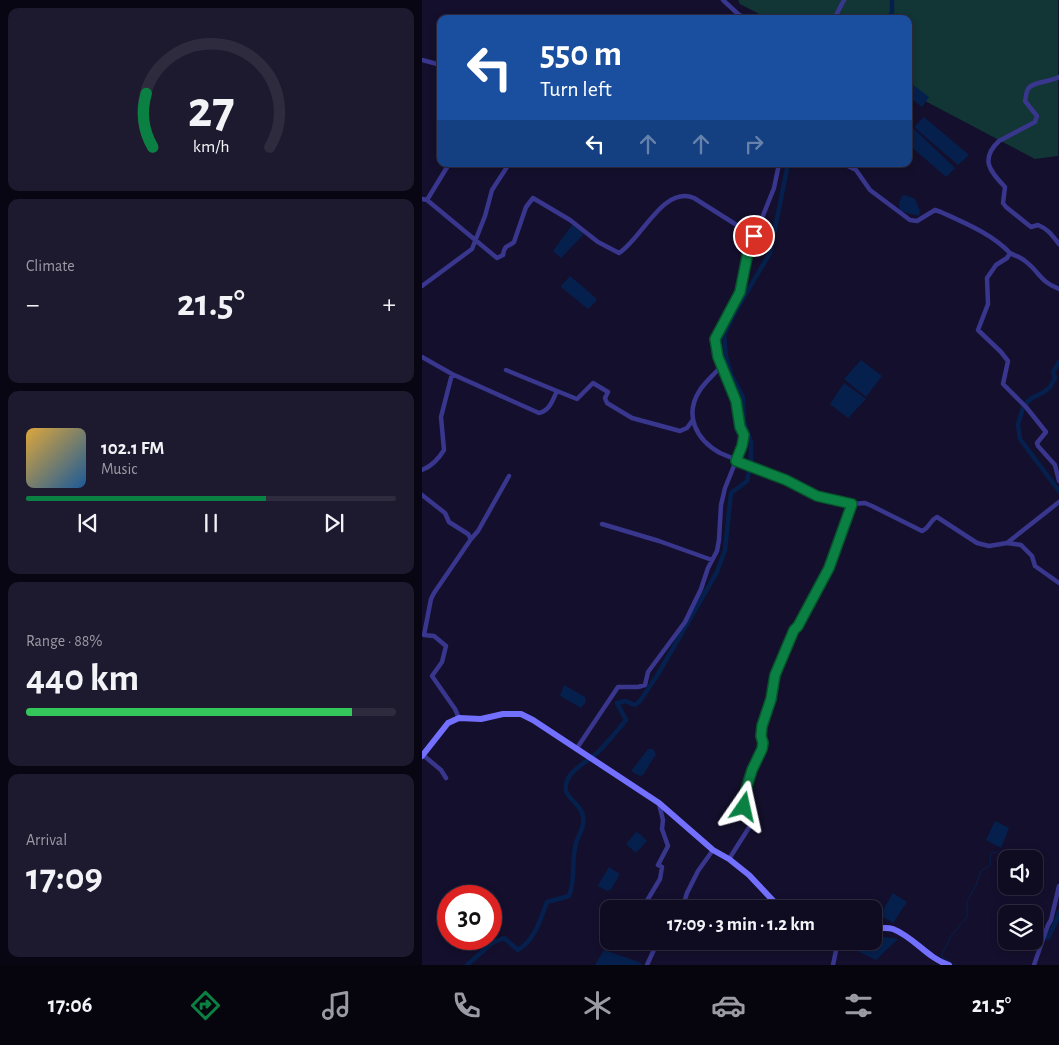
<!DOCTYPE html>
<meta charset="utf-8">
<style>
body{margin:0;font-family:"Alegreya Sans",sans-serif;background:#1d192e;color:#f1f3f6;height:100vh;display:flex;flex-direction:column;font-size:19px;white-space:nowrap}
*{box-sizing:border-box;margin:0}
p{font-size:16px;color:#9b9ba5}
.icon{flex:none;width:28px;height:28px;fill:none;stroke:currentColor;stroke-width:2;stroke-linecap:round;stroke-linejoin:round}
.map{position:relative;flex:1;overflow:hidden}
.panel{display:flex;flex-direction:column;gap:8px;padding:8px;background:#080612;width:422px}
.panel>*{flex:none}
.guide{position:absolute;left:15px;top:15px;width:475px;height:152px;border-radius:10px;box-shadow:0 2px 8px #0003,0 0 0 1px #2f2b3f;background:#1a4fa0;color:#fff;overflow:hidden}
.fabs{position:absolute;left:576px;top:850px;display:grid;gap:10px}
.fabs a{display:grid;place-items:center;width:45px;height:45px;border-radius:10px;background:#0f0b21;box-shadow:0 2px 8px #0003,0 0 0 1px #2f2b3f;font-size:25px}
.speed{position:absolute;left:15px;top:885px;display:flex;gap:10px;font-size:25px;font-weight:700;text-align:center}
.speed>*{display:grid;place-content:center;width:65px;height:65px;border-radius:50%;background:#0f0b21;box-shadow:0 2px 8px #0003,0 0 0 1px #2f2b3f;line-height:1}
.speed .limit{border:8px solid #d22;background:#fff;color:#111}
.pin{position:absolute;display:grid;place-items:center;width:42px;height:42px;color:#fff;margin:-21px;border:2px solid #fff;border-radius:50%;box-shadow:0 1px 5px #0007}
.me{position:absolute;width:55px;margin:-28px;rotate:11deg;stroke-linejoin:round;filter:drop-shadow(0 0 4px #0008)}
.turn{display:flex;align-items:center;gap:18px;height:105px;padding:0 20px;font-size:22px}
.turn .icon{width:65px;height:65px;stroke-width:2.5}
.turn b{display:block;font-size:35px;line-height:42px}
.lanes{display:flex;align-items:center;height:48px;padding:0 20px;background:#0003;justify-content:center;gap:25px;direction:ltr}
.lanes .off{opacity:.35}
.big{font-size:38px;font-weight:600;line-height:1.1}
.panel .card{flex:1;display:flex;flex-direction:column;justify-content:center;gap:8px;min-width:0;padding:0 18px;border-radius:10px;background:#1d192e}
.panel .dial{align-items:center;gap:0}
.dial svg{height:130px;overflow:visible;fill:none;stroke:#2f2b3f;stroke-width:7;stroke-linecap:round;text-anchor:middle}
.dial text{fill:#f1f3f6;stroke:none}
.song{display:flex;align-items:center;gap:15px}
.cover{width:60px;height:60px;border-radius:8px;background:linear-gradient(135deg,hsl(40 70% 55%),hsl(210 70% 35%))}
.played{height:5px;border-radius:2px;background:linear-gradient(90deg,#0b8043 65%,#2f2b3f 65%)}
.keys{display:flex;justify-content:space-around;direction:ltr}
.heat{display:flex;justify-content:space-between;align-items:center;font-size:28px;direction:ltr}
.charge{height:8px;border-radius:4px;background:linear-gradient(90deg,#34c759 88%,#2f2b3f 0)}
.trip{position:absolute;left:178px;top:900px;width:282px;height:50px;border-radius:10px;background:#0f0b21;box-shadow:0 2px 8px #0003,0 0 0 1px #2f2b3f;font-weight:600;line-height:50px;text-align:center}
.menu{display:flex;height:80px;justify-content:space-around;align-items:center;background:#06040d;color:#9b9ba5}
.menu .icon{width:35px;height:35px}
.menu .current{color:#0b8043}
.menu b{font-size:22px;color:#f1f3f6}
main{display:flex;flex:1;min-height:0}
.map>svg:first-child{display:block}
</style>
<main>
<section class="panel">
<div class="card dial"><svg viewBox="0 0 100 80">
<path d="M14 69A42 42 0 1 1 86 69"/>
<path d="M14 69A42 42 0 0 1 10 36" stroke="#0b8043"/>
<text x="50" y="56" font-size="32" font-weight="700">27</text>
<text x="50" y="72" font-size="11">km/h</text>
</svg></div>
<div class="card"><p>Climate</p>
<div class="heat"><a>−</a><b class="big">21.5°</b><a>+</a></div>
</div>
<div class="card">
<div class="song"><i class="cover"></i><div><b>102.1 FM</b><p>Music</p></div></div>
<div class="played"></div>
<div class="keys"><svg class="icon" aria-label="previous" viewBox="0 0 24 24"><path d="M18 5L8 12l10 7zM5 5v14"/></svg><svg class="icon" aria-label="pause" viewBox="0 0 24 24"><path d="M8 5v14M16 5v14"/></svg><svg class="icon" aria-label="next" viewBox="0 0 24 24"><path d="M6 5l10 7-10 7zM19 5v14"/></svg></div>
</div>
<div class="card"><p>Range · 88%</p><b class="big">440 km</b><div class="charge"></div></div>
<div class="card"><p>Arrival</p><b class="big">17:09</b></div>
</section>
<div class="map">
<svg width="637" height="965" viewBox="0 0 637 965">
<rect width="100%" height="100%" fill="#140f2c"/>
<path fill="#113635" d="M316 0H636V156L613 159 486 92V19H347L318 4Z"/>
<path fill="#06204d" d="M486 81 507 97 500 107 486 96Z
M502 117 547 155 536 165 492 127Z
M491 128 533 168 524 177 486 144V133Z
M483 195 493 199 498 211 497 216 478 211 477 203 480 196Z
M150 225 160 232 161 235 139 258 131 251Z
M148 276 174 298V301L166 309 140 288 139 286Z
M439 360 460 376 444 397 422 379Z
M422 383 444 399 426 418 408 404Z
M142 685 163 697 164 702 159 708 138 696Z
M226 749H231L234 754 221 775 218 776 209 771Z
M573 821 587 828 579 848 564 840Z
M214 832 218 834 225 841 214 853 204 844Z
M187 867 198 874 190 888 186 891 177 887 176 885Z
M471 893 485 902 471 923 458 915Z
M451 935 476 939 454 960 421 944 423 941H451Z
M182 950 217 962 221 965H173Z"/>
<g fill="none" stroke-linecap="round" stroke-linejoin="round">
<path stroke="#06204d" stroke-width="1" d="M533 965 520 957V954L529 936 545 917V902L554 885 559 871 569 865 568 856 570 853 576 852"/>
<path stroke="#06204d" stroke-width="4.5" d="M467 19 470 12V0
M637 362 631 372 633 378 628 387 622 392 610 398 602 405 596 424 598 439 637 491
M626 938 636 917 637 912
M45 965 70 943 82 938 96 950C113 940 118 920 125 902L147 896C154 879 149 860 154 843 157 834 163 826 161 817 160 802 138 798 145 781 150 768 167 761 176 752 186 742 195 731 204 720L195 703 203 701 213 705 218 701 236 674 295 572 303 550 309 493 325 481 329 463V442L322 422 321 397 309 374 304 357 302 335 312 314 348 253 366 164"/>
<path stroke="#39368e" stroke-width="4.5" d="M301 0 316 14
M313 19 316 14 324 19
M412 19 422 0
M0 60 19 65
M637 77C629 82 609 82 606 89 604 92 604 98 603 101L615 116 613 122 577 141C557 160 569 172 583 187L581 203 584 207 609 227 616 225C626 229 630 235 637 244
M422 164 434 170 448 190 488 220 495 221 513 210 519 212C543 223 570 234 588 253
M0 199 5 200 75 258 81 255C83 244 85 248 92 242L104 207 111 198 148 220 176 242 197 253C219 240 241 185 272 198L332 236
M5 200 27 164
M0 286 50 249 63 216 70 190 87 164
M637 289C617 281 618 272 603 261 599 257 593 256 588 253L585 258 574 265 565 278 566 304 556 330 579 352 586 361 581 384 604 407 624 432 615 443 616 446 633 465 637 481
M0 357 30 374 117 413C128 411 131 399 135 391L155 399 171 383 186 392 183 398 185 403 210 418 258 431 265 428 270 421
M299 366C293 374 283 382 278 390 261 416 275 440 298 453L363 480 395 496 430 504 443 503 450 506 500 531C507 529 508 520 515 517L555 543 567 546 585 543 637 502
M84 370 135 391
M0 470C10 466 16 460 22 450L19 417 30 374
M0 495 23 513 27 522 46 534 49 539 12 593 9 599 2 635 12 636 24 646 20 662 10 676 33 709 37 718
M180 524 237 541 290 560
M49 539 56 531 87 476
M585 543 599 545 610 556 613 566 637 583
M155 748 196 687H216L223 685 226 672 263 622 279 589 286 568 295 551 297 540 299 505 303 488 320 446 322 435 319 427 314 401 296 357 293 339 319 292 326 253 352 188 357 164
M1 755 19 770 24 778
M307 859 328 826 327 819 322 807 321 799 330 770 340 749 341 743 339 736 340 726 349 699 353 675 372 630 376 626 407 568 430 504
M220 909 238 879 240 867 236 865 246 846 240 829 241 820 237 804
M260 909 265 893 276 871 291 850
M225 965 236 941
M411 965 416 941
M612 965 626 925 629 920 637 886"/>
<path stroke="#7370ff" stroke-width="6" d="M0 756 26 723 37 718 59 719 81 714H99L111 720 237 803 291 850 307 859 327 875 359 909
M451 929C457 928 465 927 471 929 492 937 505 958 527 965"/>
</g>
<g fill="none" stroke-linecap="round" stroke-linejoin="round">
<g stroke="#07532c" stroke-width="12">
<path id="route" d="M322 807 321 799 330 770 340 749 341 743 339 736 340 726 349 699 353 675 372 630 376 626 407 568 430 504 395 496 364 480 314 461 320 446 322 435 318 427 314 401 296 357 293 339 318 292 326 252 332 236"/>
</g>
<use href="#route" stroke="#0b8043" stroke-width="9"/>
</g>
</svg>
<div class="fabs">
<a><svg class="icon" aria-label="sound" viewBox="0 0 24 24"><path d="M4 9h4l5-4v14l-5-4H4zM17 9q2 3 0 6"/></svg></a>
<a><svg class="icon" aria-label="layers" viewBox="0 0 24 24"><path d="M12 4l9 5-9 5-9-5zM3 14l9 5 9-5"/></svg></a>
</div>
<div class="speed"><div class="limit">30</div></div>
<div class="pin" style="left:332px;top:236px;background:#d93025"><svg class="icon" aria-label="arrive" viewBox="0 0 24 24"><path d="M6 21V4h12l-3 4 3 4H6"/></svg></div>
<svg class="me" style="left:322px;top:807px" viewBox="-20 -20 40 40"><path d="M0-17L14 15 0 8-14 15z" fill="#0b8043" stroke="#fff" stroke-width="4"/></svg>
<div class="trip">17:09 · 3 min · 1.2 km</div>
<div class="guide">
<div class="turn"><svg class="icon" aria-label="left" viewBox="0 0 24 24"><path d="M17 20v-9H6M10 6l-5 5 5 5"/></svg><div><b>550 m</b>Turn left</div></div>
<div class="lanes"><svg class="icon" aria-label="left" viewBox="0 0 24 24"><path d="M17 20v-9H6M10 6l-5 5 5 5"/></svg><svg class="icon off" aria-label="ahead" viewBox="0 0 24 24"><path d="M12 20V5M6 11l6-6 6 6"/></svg><svg class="icon off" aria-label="ahead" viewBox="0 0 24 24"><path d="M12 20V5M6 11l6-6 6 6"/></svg><svg class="icon off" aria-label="right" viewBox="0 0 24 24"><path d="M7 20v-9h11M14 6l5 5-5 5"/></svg></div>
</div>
</div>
</main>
<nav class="menu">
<b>17:06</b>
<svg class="icon current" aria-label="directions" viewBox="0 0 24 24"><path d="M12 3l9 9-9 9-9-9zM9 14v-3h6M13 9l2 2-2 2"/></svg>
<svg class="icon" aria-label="music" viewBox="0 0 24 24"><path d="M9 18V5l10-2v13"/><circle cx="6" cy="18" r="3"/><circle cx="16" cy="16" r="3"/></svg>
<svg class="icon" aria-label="phone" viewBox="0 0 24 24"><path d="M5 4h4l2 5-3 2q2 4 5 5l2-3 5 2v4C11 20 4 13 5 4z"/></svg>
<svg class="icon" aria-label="climate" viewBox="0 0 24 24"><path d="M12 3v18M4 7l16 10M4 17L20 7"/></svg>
<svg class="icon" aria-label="car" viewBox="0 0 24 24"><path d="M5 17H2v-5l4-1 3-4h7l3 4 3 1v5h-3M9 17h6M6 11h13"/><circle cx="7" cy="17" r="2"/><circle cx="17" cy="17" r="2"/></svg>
<svg class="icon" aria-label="filters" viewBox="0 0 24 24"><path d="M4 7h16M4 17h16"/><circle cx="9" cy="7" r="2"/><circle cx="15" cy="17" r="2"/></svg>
<b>21.5°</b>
</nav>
